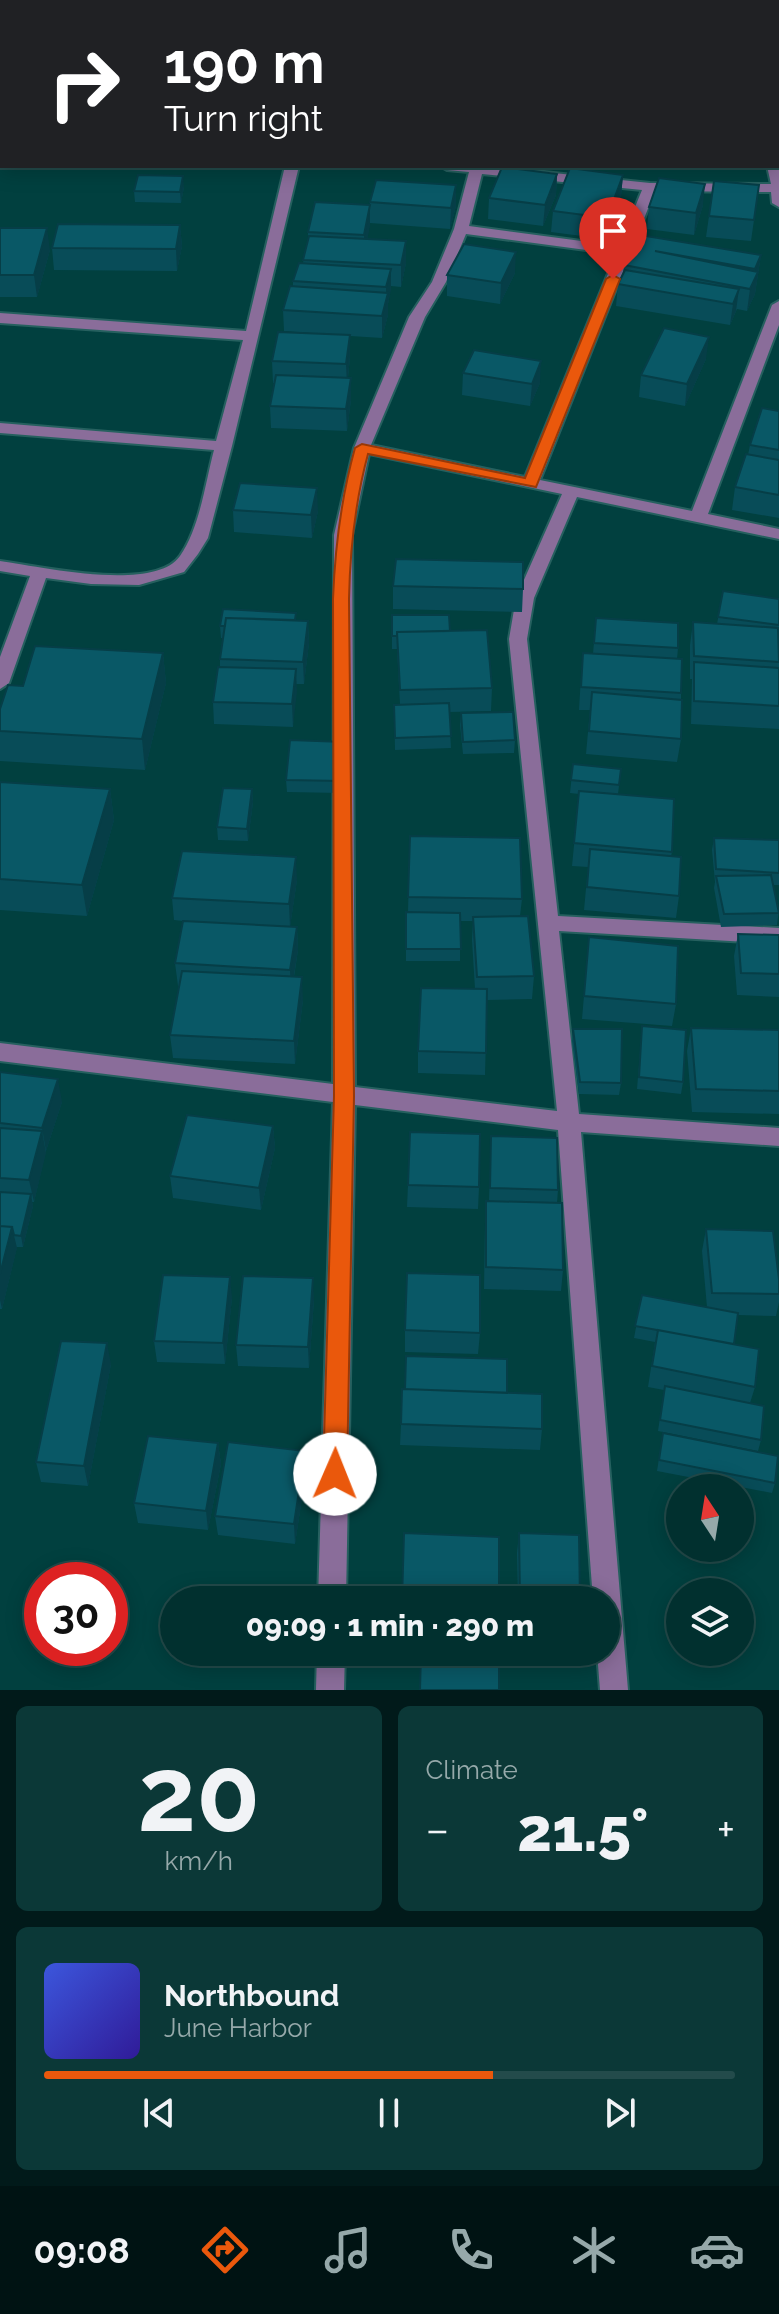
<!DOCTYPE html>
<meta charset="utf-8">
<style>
body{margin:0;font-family:Raleway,sans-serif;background:#0b3837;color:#f1f3f6;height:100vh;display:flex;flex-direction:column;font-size:30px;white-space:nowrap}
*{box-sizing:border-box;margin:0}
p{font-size:26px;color:#96a9aa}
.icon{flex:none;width:44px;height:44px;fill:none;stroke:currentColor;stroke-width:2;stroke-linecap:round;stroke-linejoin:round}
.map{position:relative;height:1690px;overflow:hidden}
.drawer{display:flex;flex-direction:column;gap:16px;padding:16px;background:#011a1a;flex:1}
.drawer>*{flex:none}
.guide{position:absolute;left:0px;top:0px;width:780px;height:168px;box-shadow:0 4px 20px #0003,0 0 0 2px #234b4b;background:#202124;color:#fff;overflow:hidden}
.needle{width:52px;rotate:348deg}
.fabs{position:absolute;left:666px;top:1474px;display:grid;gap:16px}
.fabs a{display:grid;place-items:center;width:88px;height:88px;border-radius:50%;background:#01302f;box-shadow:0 4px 20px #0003,0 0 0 2px #234b4b;font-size:40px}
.speed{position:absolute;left:24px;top:1562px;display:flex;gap:16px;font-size:40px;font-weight:700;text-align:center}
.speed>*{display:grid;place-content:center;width:104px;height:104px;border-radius:50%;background:#01302f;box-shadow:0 4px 20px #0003,0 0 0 2px #234b4b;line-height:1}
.speed .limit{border:12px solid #d22;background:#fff;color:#111}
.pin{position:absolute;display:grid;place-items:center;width:68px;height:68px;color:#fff;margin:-82px -34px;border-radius:50% 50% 50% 0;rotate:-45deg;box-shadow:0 0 8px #0007}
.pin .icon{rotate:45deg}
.me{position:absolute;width:88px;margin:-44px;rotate:1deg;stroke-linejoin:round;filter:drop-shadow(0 0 6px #0008)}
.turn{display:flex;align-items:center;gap:28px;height:168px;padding:0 32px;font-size:36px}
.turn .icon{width:104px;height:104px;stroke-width:2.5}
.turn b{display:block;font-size:56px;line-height:68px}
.big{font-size:60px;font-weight:800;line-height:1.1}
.drawer .widget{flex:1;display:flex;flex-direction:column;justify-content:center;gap:12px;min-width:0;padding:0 28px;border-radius:12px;background:#0b3837}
.drawer .dial{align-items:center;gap:0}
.dial b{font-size:104px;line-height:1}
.song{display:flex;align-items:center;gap:24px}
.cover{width:96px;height:96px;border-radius:12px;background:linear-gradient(135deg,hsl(230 70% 55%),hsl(250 70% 35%))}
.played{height:8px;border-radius:4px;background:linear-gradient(90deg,#ea580c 65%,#234b4b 65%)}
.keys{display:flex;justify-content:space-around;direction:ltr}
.heat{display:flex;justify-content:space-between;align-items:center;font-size:44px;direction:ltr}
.drawer .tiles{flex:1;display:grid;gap:16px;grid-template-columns:1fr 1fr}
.widget:last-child{grid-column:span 2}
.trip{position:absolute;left:160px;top:1586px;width:460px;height:80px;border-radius:40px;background:#01302f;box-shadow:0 4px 20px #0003,0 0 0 2px #234b4b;font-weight:800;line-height:80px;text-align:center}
.menu{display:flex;height:128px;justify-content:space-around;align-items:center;background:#001313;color:#96a9aa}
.menu .icon{width:56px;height:56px}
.menu .on{color:#ea580c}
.menu b{font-size:36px;color:#f1f3f6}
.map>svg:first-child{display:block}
</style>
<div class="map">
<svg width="779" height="1690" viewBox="0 0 779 1690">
<rect width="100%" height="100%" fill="#01403f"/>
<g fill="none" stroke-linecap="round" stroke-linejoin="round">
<g stroke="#26605f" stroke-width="4">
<path id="minor" d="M320 0H332V2H320Z
M737 0H749V2H737Z
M779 163V207L772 203 771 192 655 191 540 480 692 511 772 305 779 301V325L708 514 779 529V539L577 497 534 598 527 639 558 916 779 928V944L559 931 579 1114 779 1128V1146L581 1132 628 1690H600L597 1652H606V1600H593L558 1130 355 1105 346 1600H318L333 1102 0 1061V1043L333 1084 334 535 354 448 409 317 432 282 454 229 469 172 447 170 440 166H487L650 183 771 184 767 166H778ZM482 174 642 190 619 246 469 226ZM466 234 616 254 525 477 371 445 425 317 446 282ZM369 454 562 494 516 598 509 639 557 1111 355 1087 352 535Z
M285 166H299L232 446 208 538 198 554 184 572 139 585 91 584 46 578 9 683 0 689V657L30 576 0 571V561C38 566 154 593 180 556 200 527 205 484 214 450L0 433V423L216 441 243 340 0 323V313L246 331Z
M317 1652H345L344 1690H316Z"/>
</g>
<use href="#minor" fill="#8a6d9a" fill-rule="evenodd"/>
</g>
<path fill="#084c58" d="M406 0H522L521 2H406Z
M0 17H2V83H0Z
M778 26H779V78L778 72Z
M543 166H584V169H574L623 175 621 196 605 239 551 232 553 211 570 168 543 167Z
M557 174 556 195 543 226 488 219 489 198Z
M714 181 759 185 751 241 706 237Z
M456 185V206L450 229 370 223 367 239 406 263 401 287 391 286 388 304V315L382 338 350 336V357L348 378H351V400L347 431 271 428 270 406 274 383H273L272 361 311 333 284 331 283 310 293 287V281L303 263 308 240V232L370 205V202Z
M184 187 181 203 135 202 134 191Z
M703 205 694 235 647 229 649 207Z
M180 225 182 246 177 271 54 270 52 248Z
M0 228 50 250 37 297H0Z
M761 255 755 294 747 311 737 309 730 325 616 306 618 284 623 274 624 265Z
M515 273 500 304 447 296V275Z
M706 359 685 406 639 397 641 375Z
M463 373 540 383 530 406 462 395Z
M779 411V518L732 510 735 487 748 455 750 445Z
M233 510 318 511 312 538 234 532Z
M393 586 523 589 522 612 393 609Z
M723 591 779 599V729L691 724 692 679H690V645L693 622 717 624Z
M392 615 450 631 492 688 491 711 449 712 451 748 395 750 394 705 400 704 397 649H392Z
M596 618 678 648 677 659 681 693V739L677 762 586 754 590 710H579L581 676 593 654Z
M297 620 308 621 309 643 304 684H296L293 727 214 724 213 702 220 667V659L223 638H221L220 626Z
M163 653 166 683 145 770 0 761V709L23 686Z
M461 713 515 740 514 753 463 754 460 725Z
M344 742 345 754 341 793 287 792 286 780Z
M573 764 621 769 618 794 672 852 671 856 679 896 676 918 584 910 588 867 572 866 579 794 570 793Z
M0 782 110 789 114 820 87 916 0 910Z
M252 789 253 802 248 841 218 840 217 827Z
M410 836 522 899 520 916 534 976 532 999 487 1000 485 1075 418 1073V1051L475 989 472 940 473 921H460V961H406V912H408Z
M714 838 779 840V885H773L779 910 777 925 721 927 714 888 715 882 712 850Z
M297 880 290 927H297L298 950 294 977 303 1000 295 1064 173 1058 170 1035 179 986H178L175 963 183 921 174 920 172 898Z
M738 934 779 935V997L737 995 734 956Z
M589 937 676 1004 672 1026 582 1019Z
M642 1026 683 1082 681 1094 637 1089Z
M691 1028 779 1030V1114L692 1112 687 1051Z
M573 1029 621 1083 619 1095 579 1094 572 1041Z
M0 1072 62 1102 46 1151 34 1202H32L33 1206 23 1247H17L2 1309H0Z
M273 1126 275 1148 261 1210 173 1198 170 1176Z
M491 1136 558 1190 557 1203 563 1270 561 1291 484 1289 485 1223 486 1201H489Z
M408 1185 479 1187 478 1209 407 1207Z
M706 1229 779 1279V1302L776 1316 738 1315 734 1344 755 1387 750 1403 761 1440 758 1451 658 1431 664 1390 648 1387 655 1342 634 1338 642 1295 707 1307 702 1251Z
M232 1298 225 1364 157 1362 154 1341Z
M314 1300 309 1368 238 1366 236 1345Z
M405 1330 480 1333 478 1354 405 1352Z
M111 1364 88 1486 41 1482 36 1462Z
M507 1393 542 1429 540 1450 400 1445 401 1424Z
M663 1433 775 1483 772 1493 657 1471Z
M218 1443 221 1464 208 1530 138 1523 134 1503Z
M305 1451 306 1472 295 1544 218 1535 215 1516Z
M519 1533 580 1600H518L517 1553Z"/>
<path fill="#063e47" d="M557 174 556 195 543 226 545 205Z
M623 175 621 196 605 239 607 218Z
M183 176 184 187 181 203 180 192Z
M705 184 703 205 694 235 696 213Z
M456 185V206L450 229 451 208Z
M370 205V226L364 256V235Z
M180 225 182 246 177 271 176 249Z
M47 228 50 250 37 297 34 275Z
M406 241V263L401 287V265Z
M516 252 515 273 500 304 501 283Z
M761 255 755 294 747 311 750 289 753 282 755 269Z
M391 269V290L388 304V315L382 338V316L386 298V287Z
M739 289 736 311 730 325 733 304Z
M350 335V357L347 386 346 364Z
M709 337 706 359 685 406 687 384Z
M541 361 540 383 530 406 532 384Z
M351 378V400L347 431 346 409Z
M317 488 318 511 312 538 311 515Z
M308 621 309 643 304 684 303 662Z
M163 653 166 683 145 770 142 739Z
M296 669 297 692 293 727 292 704Z
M344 742 345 754 341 793V781Z
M110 789 114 820 87 916 82 885Z
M252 789 253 802 248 841 247 829Z
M296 857 297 880 290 927 289 904Z
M297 927 298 950 291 993 290 970Z
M302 977 303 1000 295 1064 294 1041Z
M58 1079 62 1102 46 1151 42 1128Z
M273 1126 275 1148 261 1210 259 1188Z
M42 1131 46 1153 34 1202 29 1180Z
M31 1194 33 1206 23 1247 21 1236Z
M12 1227 17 1248 2 1309 0 1300V1274Z
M230 1277 232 1298 225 1364 223 1343Z
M313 1278 314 1300 309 1368 308 1347Z
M107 1343 111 1364 88 1486 84 1466Z
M218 1443 221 1464 208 1530 206 1511Z
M305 1451 306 1472 295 1544 294 1524Z"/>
<path fill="#095866" stroke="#063e47" stroke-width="2" d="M222 0H305L304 2H222Z
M336 0H365V2H336Z
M559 0H597V2H559Z
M606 0 631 1V2H606Z
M0 17H2V56H0Z
M502 167 557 174 545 205 489 198Z
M570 168 623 175 607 218 553 211Z
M138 175 183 176 180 192 134 191Z
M659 178 705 184 696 213 649 207Z
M376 180 456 185 451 208 370 202Z
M714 181 759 185 754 220 709 216Z
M315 202 370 205 364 235 308 232Z
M58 224 180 225 176 249 52 248Z
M0 228H47L34 275H0Z
M640 235 761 255 755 269 655 251 758 272 750 289 624 265Z
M309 236 406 241 401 265 303 260Z
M464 244 516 252 501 283 447 275Z
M299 263 391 269 386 287 293 281Z
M625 270 739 289 733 304 618 284Z
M290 286 388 293 382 316 283 310Z
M664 328 709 337 687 384 641 375Z
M278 332 350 335 346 364 272 361Z
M474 350 541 361 532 384 463 373Z
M276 375 351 378 346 409 270 406Z
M762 408 779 411V450L750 445Z
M746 454 779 460V495L735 487Z
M240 483 317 488 311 515 233 510Z
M396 559 523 562V589L393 586Z
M723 591 779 599V625L718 617Z
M223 609 296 613 295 620 226 618 225 626H220Z
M392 615H449L450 631 397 632V636H392Z
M226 618 308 621 303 662 220 659Z
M596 618 678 623V648L594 643Z
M693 622 778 628 779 662 694 656Z
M487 630 492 688 400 690 397 632Z
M35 646 163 653 142 739 0 731V709L8 685 23 686Z
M583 653 682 659 681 693 581 687Z
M694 662 779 668V706L694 701Z
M218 667 296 669 292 704 213 702Z
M592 692 682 700 681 739 589 731Z
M449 703 451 736 395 738 394 705Z
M513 712 515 740 463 742 461 713Z
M290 740 344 742 341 781 286 780Z
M573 764 621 769 619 785 571 780Z
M0 782 110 789 82 885 0 879Z
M223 788 252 789 247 829 217 827Z
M579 791 674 799 672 852 574 843Z
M410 836 520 838 522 899 408 897Z
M714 838 779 840V873L716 869Z
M590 849 681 857 679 896 587 887Z
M182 851 296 857 289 904 172 898Z
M771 875 779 913 724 914 716 876Z
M406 912 460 913 461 949H406Z
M528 916 534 976 477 977 473 917Z
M183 921 297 927 290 970 175 963Z
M738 934 779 935V974L741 973Z
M589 937 678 946 676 1004 584 996Z
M182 971 302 977 294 1041 170 1035Z
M421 988 487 989 486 1053 418 1051Z
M642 1026 686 1030 683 1082 639 1077Z
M691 1028 779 1030V1091L696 1089Z
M573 1029H622L621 1083 580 1082Z
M0 1072 58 1079 42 1128 0 1123Z
M187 1115 273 1126 259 1188 170 1176Z
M0 1128 42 1131 29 1180 0 1178Z
M410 1132 480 1134 479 1187 408 1185Z
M491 1136 557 1138 558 1190 490 1188Z
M0 1192 31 1194 21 1236 14 1235 12 1227 0 1226Z
M486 1201 562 1203 563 1270 486 1267Z
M0 1226 12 1227 0 1274Z
M706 1229 773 1231 779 1279V1294L712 1293Z
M407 1273 480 1275V1333L405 1330Z
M163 1275 230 1277 223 1343 154 1341Z
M243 1276 313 1278 308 1347 236 1345Z
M642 1295 738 1313 734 1344 635 1326Z
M658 1330 759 1349 755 1387 652 1366Z
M61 1341 107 1343 84 1466 36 1462Z
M406 1356 507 1359V1393L405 1389Z
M665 1386 764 1406 761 1440 660 1420Z
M402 1389 542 1394V1429L401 1424Z
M663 1433 778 1456 775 1483 659 1460Z
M148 1436 218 1443 206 1511 134 1503Z
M228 1442 305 1451 294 1524 215 1516Z
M404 1533 499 1537V1600H402Z
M519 1533 579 1535 580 1600H520Z
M421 1652H499V1690H420Z"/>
<path fill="#ea580c" stroke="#983908" stroke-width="2" d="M613 275 620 279 536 487 368 454C355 502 350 549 349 599L354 1096 347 1474 344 1482 335 1485 327 1482 323 1474 334 1096 333 599C335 547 341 498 355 448L362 444 525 478 606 279Z"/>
</svg>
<div class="fabs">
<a><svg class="needle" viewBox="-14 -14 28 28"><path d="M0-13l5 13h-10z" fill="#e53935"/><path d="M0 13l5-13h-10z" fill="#96a9aa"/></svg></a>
<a><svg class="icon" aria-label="layers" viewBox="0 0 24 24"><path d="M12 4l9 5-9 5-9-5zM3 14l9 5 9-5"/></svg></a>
</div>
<div class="speed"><div class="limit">30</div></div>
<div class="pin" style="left:613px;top:279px;background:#d93025"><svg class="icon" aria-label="arrive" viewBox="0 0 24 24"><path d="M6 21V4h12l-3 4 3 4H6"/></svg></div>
<svg class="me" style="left:335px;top:1474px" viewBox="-20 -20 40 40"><circle r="19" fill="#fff"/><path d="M0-13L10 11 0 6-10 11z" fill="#ea580c"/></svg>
<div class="trip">09:09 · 1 min · 290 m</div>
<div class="guide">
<div class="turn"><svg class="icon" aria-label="right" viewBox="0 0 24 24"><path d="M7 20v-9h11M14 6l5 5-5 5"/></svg><div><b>190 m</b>Turn right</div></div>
</div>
</div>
<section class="drawer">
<div class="tiles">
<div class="widget dial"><b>20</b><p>km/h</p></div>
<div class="widget"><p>Climate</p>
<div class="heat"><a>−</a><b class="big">21.5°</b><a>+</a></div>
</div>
<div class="widget">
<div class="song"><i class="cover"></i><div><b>Northbound</b><p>June Harbor</p></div></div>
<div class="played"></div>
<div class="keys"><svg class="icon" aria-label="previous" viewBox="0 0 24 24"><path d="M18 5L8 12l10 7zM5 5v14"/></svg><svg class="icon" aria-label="pause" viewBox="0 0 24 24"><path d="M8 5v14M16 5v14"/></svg><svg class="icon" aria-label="next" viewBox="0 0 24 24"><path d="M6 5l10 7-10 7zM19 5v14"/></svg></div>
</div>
</div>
</section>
<nav class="menu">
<b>09:08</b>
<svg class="icon on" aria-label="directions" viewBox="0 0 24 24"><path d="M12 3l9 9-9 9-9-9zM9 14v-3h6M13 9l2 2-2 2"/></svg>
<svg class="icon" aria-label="music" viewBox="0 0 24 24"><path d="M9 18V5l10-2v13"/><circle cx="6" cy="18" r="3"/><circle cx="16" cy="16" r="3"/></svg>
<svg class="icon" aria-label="phone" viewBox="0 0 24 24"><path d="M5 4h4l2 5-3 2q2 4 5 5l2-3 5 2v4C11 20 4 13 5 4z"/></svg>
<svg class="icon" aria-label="climate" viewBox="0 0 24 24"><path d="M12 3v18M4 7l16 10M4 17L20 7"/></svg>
<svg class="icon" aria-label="car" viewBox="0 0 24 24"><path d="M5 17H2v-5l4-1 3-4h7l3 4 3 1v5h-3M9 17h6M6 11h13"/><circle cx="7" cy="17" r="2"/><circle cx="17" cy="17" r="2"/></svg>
</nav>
